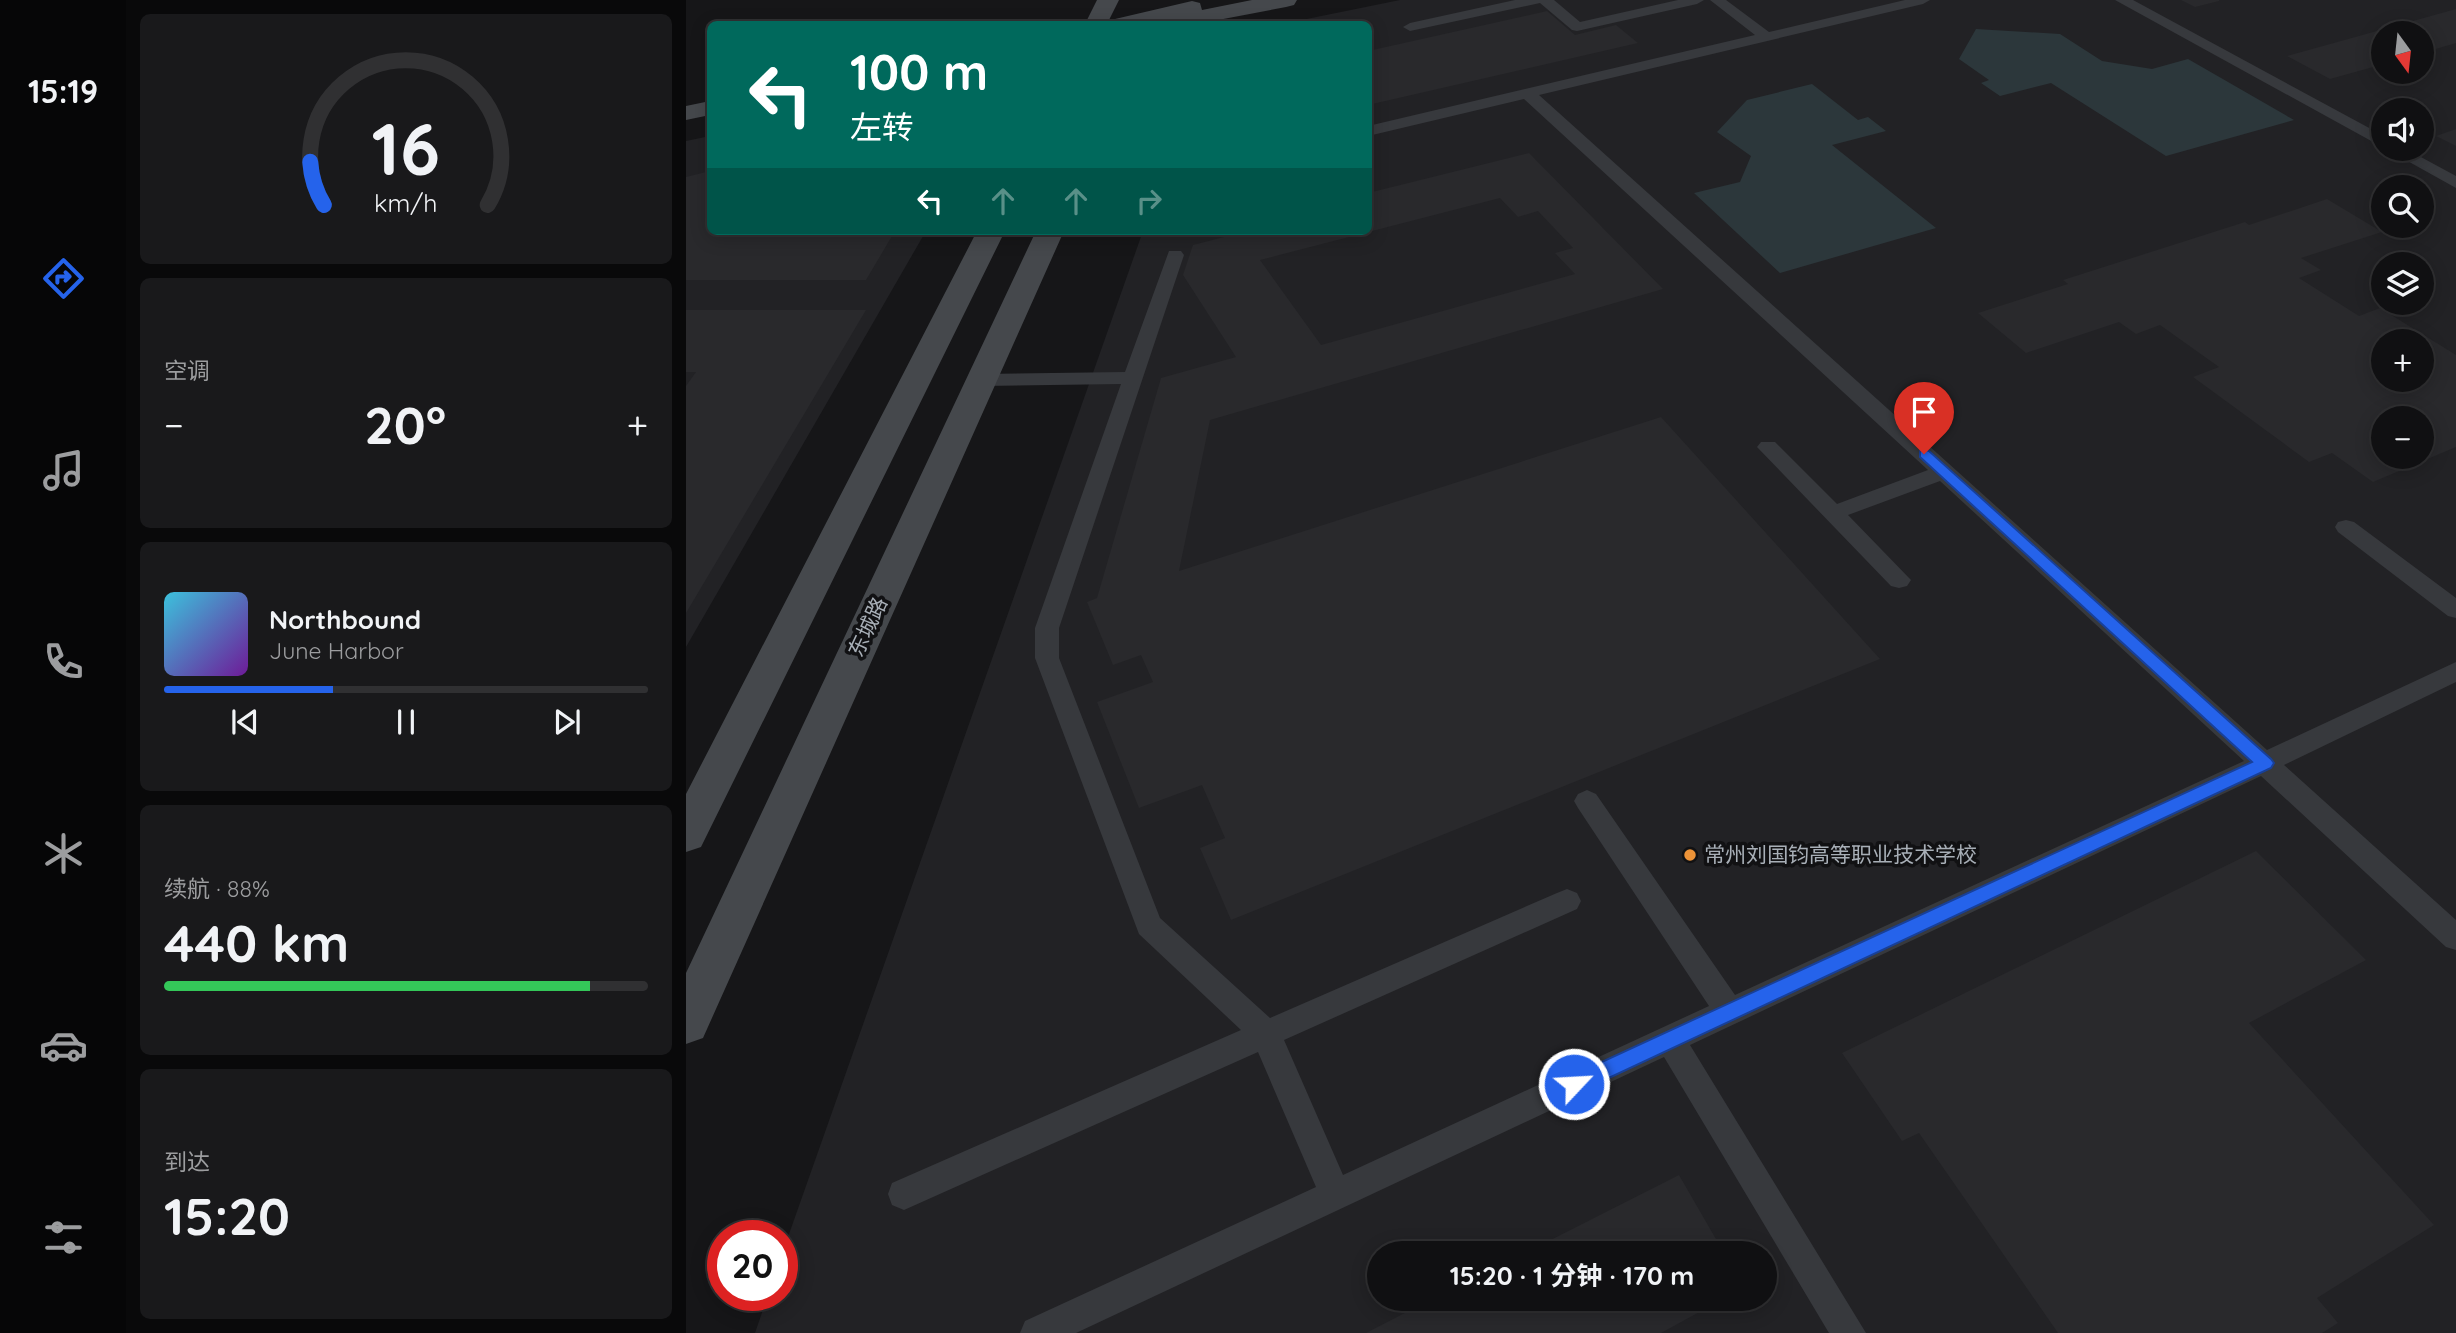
<!DOCTYPE html>
<html lang="zh">
<meta charset="utf-8">
<style>
body{margin:0;font-family:Quicksand,"Noto Sans SC",sans-serif;background:#19191b;color:#f1f3f6;height:100vh;display:flex;flex-direction:column;font-size:26px;white-space:nowrap}
*{box-sizing:border-box;margin:0}
p{font-size:23px;color:#9c9d9f}
.icon{flex:none;width:38px;height:38px;fill:none;stroke:currentColor;stroke-width:2;stroke-linecap:round;stroke-linejoin:round}
.map{position:relative;flex:1;overflow:hidden}
.panel{display:flex;flex-direction:column;gap:14px;padding:14px;background:#09090a;width:560px}
.panel>*{flex:none}
.hud{position:absolute;left:21px;top:21px;width:665px;height:214px;border-radius:10px;box-shadow:0 4px 18px #0003,0 0 0 2px #303032;background:#00695c;color:#fff;overflow:hidden}
.needle{width:46px;rotate:165deg}
.buttons{position:absolute;left:1685px;top:21px;display:grid;gap:14px}
.buttons a{display:grid;place-items:center;width:63px;height:63px;border-radius:50%;background:#101012;box-shadow:0 4px 18px #0003,0 0 0 2px #303032;font-size:35px}
.speed{position:absolute;left:21px;top:1220px;display:flex;gap:14px;font-size:35px;font-weight:700;text-align:center}
.speed>*{display:grid;place-content:center;width:91px;height:91px;border-radius:50%;background:#101012;box-shadow:0 4px 18px #0003,0 0 0 2px #303032;line-height:1}
.speed .limit{border:10px solid #d22;background:#fff;color:#111}
.pin{position:absolute;display:grid;place-items:center;width:60px;height:60px;color:#fff;margin:-72px -30px;border-radius:50% 50% 50% 0;rotate:-45deg;box-shadow:0 0 7px #0007}
.pin .icon{rotate:45deg}
.me{position:absolute;width:77px;margin:-38px;rotate:65deg;stroke-linejoin:round;filter:drop-shadow(0 0 5px #0008)}
.turn{display:flex;align-items:center;gap:24px;height:147px;padding:0 28px;font-size:32px}
.turn .icon{width:91px;height:91px;stroke-width:2.5}
.turn b{display:block;font-size:49px;line-height:60px}
.lanes{display:flex;align-items:center;height:66px;padding:0 28px;background:#0003;justify-content:center;gap:35px;direction:ltr}
.lanes .off{opacity:.35}
.big{font-size:52px;font-weight:700;line-height:1.1}
.panel .widget{flex:1;display:flex;flex-direction:column;justify-content:center;gap:10px;min-width:0;padding:0 24px;border-radius:10px;background:#19191b}
.panel .dial{align-items:center;gap:0}
.dial svg{height:182px;overflow:visible;fill:none;stroke:#303032;stroke-width:7;stroke-linecap:round;text-anchor:middle}
.dial text{fill:#f1f3f6;stroke:none}
.song{display:flex;align-items:center;gap:21px}
.cover{width:84px;height:84px;border-radius:10px;background:linear-gradient(135deg,hsl(190 70% 55%),hsl(280 70% 35%))}
.played{height:7px;border-radius:4px;background:linear-gradient(90deg,#2563eb 35%,#303032 35%)}
.keys{display:flex;justify-content:space-around;direction:ltr}
.heat{display:flex;justify-content:space-between;align-items:center;font-size:38px;direction:ltr}
.charge{height:10px;border-radius:5px;background:linear-gradient(90deg,#34c759 88%,#303032 0)}
.trip{position:absolute;left:681px;top:1241px;width:410px;height:70px;border-radius:35px;background:#101012;box-shadow:0 4px 18px #0003,0 0 0 2px #303032;font-weight:700;line-height:70px;text-align:center}
main{display:flex;flex:1;min-height:0}
.tab-bar{display:flex;flex-direction:column;width:126px;justify-content:space-around;align-items:center;background:#060607;color:#9c9d9f}
.tab-bar .icon{width:49px;height:49px}
.tab-bar .active{color:#2563eb}
.tab-bar b{font-size:32px;color:#f1f3f6}
.map>svg:first-child{display:block}
</style>
<main>
<nav class="tab-bar">
<b>15:19</b>
<svg class="icon active" aria-label="directions" viewBox="0 0 24 24"><path d="M12 3l9 9-9 9-9-9zM9 14v-3h6M13 9l2 2-2 2"/></svg>
<svg class="icon" aria-label="music" viewBox="0 0 24 24"><path d="M9 18V5l10-2v13"/><circle cx="6" cy="18" r="3"/><circle cx="16" cy="16" r="3"/></svg>
<svg class="icon" aria-label="phone" viewBox="0 0 24 24"><path d="M5 4h4l2 5-3 2q2 4 5 5l2-3 5 2v4C11 20 4 13 5 4z"/></svg>
<svg class="icon" aria-label="climate" viewBox="0 0 24 24"><path d="M12 3v18M4 7l16 10M4 17L20 7"/></svg>
<svg class="icon" aria-label="car" viewBox="0 0 24 24"><path d="M5 17H2v-5l4-1 3-4h7l3 4 3 1v5h-3M9 17h6M6 11h13"/><circle cx="7" cy="17" r="2"/><circle cx="17" cy="17" r="2"/></svg>
<svg class="icon" aria-label="filters" viewBox="0 0 24 24"><path d="M4 7h16M4 17h16"/><circle cx="9" cy="7" r="2"/><circle cx="15" cy="17" r="2"/></svg>
</nav>
<section class="panel">
<div class="widget dial"><svg viewBox="0 0 100 80">
<path d="M14 69A42 42 0 1 1 86 69"/>
<path d="M14 69A42 42 0 0 1 8 50" stroke="#2563eb"/>
<text x="50" y="56" font-size="32" font-weight="700">16</text>
<text x="50" y="72" font-size="11">km/h</text>
</svg></div>
<div class="widget"><p>空调</p>
<div class="heat"><a>−</a><b class="big">20°</b><a>+</a></div>
</div>
<div class="widget">
<div class="song"><i class="cover"></i><div><b>Northbound</b><p>June Harbor</p></div></div>
<div class="played"></div>
<div class="keys"><svg class="icon" aria-label="previous" viewBox="0 0 24 24"><path d="M18 5L8 12l10 7zM5 5v14"/></svg><svg class="icon" aria-label="pause" viewBox="0 0 24 24"><path d="M8 5v14M16 5v14"/></svg><svg class="icon" aria-label="next" viewBox="0 0 24 24"><path d="M6 5l10 7-10 7zM19 5v14"/></svg></div>
</div>
<div class="widget"><p>续航 · 88%</p><b class="big">440 km</b><div class="charge"></div></div>
<div class="widget"><p>到达</p><b class="big">15:20</b></div>
</section>
<div class="map">
<svg width="1770" height="1333" viewBox="0 0 1770 1333">
<rect width="100%" height="100%" fill="#161618"/>
<path fill="#222225" fill-rule="evenodd" d="M714 0H1770V1333H69L82 1295H96V1254L457 231H682V24H596ZM1698 33H1736V72H1698ZM1698 110H1736V149H1698ZM1698 187H1736V226H1698ZM1698 264H1736V303H1698ZM1698 341H1736V380H1698ZM1698 418H1736V457H1698ZM693 1253H1078V1298H693Z
M24 136V231H240L0 647V141Z"/>
<path fill="#2c373b" d="M1290 29 1374 34 1416 61 1466 69 1502 59 1608 120 1480 156 1365 83 1314 96 1295 83 1303 80 1273 59Z
M1126 84 1172 120 1182 117 1200 131 1146 145 1250 228 1094 273 1008 193 1054 182 1065 156 1031 132 1061 100Z"/>
<path fill="#29292c" fill-rule="evenodd" d="M1495 0H1533V1L1509 7Z
M1770 9V43L1736 53V33H1698V64L1644 79 1601 56Z
M861 11 889 35 930 25 952 43 682 105V51Z
M1770 129V146L1750 136Z
M843 153 977 289 524 420 493 571 975 417 1194 659 545 920 514 848 539 838 516 785 453 808 411 702 467 682 455 655 427 665 401 602 411 598 475 378 550 357 497 275 507 245 538 237 534 231H682V193ZM814 198 832 217 852 211 887 248 869 253 889 274 635 345 574 260Z
M24 171V231H209L180 280H0V177Z
M1641 199 1696 232 1615 258 1635 270 1613 278 1673 316 1694 308 1770 355V447L1687 482 1646 453 1623 462 1507 377 1533 367 1474 325 1450 334 1433 322 1340 353 1292 313 1382 284 1377 280 1559 222 1563 225ZM1698 341H1736V380H1698ZM1698 418H1736V457H1698Z
M0 310H180L0 613V386L10 372H0Z
M1570 851 1680 960 1563 1023 1748 1225 1631 1298 1652 1323 1636 1333H1372L1233 1133 1216 1141 1156 1053Z
M993 1175 1038 1253H839Z
M748 1298H1039L975 1333H680Z"/>
<g fill="none" stroke-linecap="round" stroke-linejoin="round">
<path fill="#37393d" fill-rule="evenodd" d="M829 0H868L894 22 992 0H1018L1011 4 891 31 886 30 854 3 724 31 717 27 724 23Z
M1024 0H1040L1083 32 1219 0H1244L1237 4 853 95 1581 750 1770 662V682L1598 765 1770 920V950L1760 947 1575 776 1004 1045 1180 1333H1143L978 1057 390 1333H334L339 1321 630 1187 572 1052 218 1210 206 1205 202 1194 206 1183 555 1030 453 934 349 658V628L435 384 295 386 288 384 285 380 288 376 295 374 439 372 483 251H495L498 255 373 628V658L474 918 584 1018 871 893 881 889 891 893 895 901 891 909 598 1040 657 1175 1023 1006 892 808 888 801 892 794 901 790 910 794 1049 995 1558 761 1254 481 1162 515 1225 580 1221 586 1213 588 1205 586 1071 447 1075 442H1089L1151 504 1242 470 838 99 682 136V126L1069 35Z
M1429 0H1447L1698 136V148Z
M1700 149H1720L1770 176V188Z
M1660 520 1668 522 1770 598V618L1762 616 1652 532 1649 527 1652 522Z"/>
<path fill="#45484c" fill-rule="evenodd" d="M411 0H433L421 24H399Z
M566 0H611L608 5 600 7 511 24H426L429 19 506 1 514 3 516 10Z
M24 101V115L0 120V106Z
M291 231H319L15 847 0 852V794Z
M350 231H378L17 1038 0 1044V973Z"/>
</g>
<path fill="#2563eb" stroke="#184099" stroke-width="2" d="M1238 449 1243 451 1585 759 1588 763 1585 768 895 1091 888 1093 881 1091 878 1084 881 1078 1566 762 1234 457V451Z"/>
<circle fill="#ed9338" stroke="#111113" stroke-width="2.5" cx="1004" cy="855" r="7"/>
<g text-anchor="middle" stroke-width="7" stroke-linejoin="round" paint-order="stroke">
<g font-size="21" fill="#a8afb7" stroke="#111113">
<text transform="translate(182 627) rotate(-65)" y="7">东城路</text>
</g>
<g font-size="21" fill="#a8afb7" stroke="#111113" text-anchor="start">
<text x="1018" y="862">常州刘国钧高等职业技术学校</text>
</g>
</g>
</svg>
<div class="buttons">
<a><svg class="needle" viewBox="-14 -14 28 28"><path d="M0-13l5 13h-10z" fill="#e53935"/><path d="M0 13l5-13h-10z" fill="#9c9d9f"/></svg></a>
<a><svg class="icon" aria-label="sound" viewBox="0 0 24 24"><path d="M4 9h4l5-4v14l-5-4H4zM17 9q2 3 0 6"/></svg></a>
<a><svg class="icon" aria-label="search" viewBox="0 0 24 24"><circle cx="10" cy="10" r="6"/><path d="M15 15l6 6"/></svg></a>
<a><svg class="icon" aria-label="layers" viewBox="0 0 24 24"><path d="M12 4l9 5-9 5-9-5zM3 14l9 5 9-5"/></svg></a>
<a>+</a>
<a>−</a>
</div>
<div class="speed"><div class="limit">20</div></div>
<div class="pin" style="left:1238px;top:454px;background:#d93025"><svg class="icon" aria-label="arrive" viewBox="0 0 24 24"><path d="M6 21V4h12l-3 4 3 4H6"/></svg></div>
<svg class="me" style="left:888px;top:1084px" viewBox="-20 -20 40 40"><circle r="17" fill="#2563eb" stroke="#fff" stroke-width="3"/><path d="M0-11L8 9 0 5-8 9z" fill="#fff"/></svg>
<div class="trip">15:20 · 1 分钟 · 170 m</div>
<div class="hud">
<div class="turn"><svg class="icon" aria-label="left" viewBox="0 0 24 24"><path d="M17 20v-9H6M10 6l-5 5 5 5"/></svg><div><b>100 m</b>左转</div></div>
<div class="lanes"><svg class="icon" aria-label="left" viewBox="0 0 24 24"><path d="M17 20v-9H6M10 6l-5 5 5 5"/></svg><svg class="icon off" aria-label="ahead" viewBox="0 0 24 24"><path d="M12 20V5M6 11l6-6 6 6"/></svg><svg class="icon off" aria-label="ahead" viewBox="0 0 24 24"><path d="M12 20V5M6 11l6-6 6 6"/></svg><svg class="icon off" aria-label="right" viewBox="0 0 24 24"><path d="M7 20v-9h11M14 6l5 5-5 5"/></svg></div>
</div>
</div>
</main>
